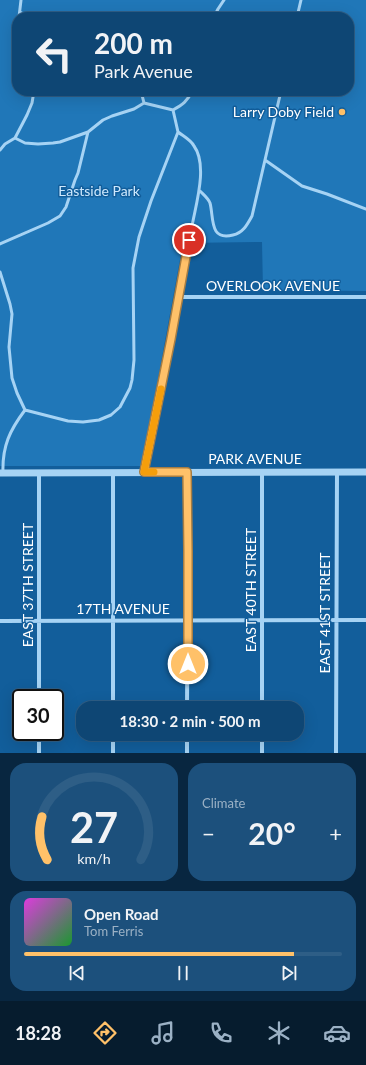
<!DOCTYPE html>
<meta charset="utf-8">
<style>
body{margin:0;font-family:Lato,sans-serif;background:#1c507c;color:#f1f3f6;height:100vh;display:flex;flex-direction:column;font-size:15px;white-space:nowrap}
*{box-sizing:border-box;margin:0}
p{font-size:13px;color:#9bb1c5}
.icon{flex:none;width:22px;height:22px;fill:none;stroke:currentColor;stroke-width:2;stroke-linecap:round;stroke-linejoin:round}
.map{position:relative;height:753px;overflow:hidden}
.sheet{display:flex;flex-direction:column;gap:10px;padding:10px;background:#082640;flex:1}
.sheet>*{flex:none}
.guide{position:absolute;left:12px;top:12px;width:342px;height:84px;border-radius:16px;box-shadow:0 4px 16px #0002,0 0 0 1px #2e5e86;background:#0e4674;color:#f1f3f6;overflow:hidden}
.speed{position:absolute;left:12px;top:689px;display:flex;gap:8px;font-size:20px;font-weight:700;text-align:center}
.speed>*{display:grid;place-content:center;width:52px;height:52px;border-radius:50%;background:#0e4674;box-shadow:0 4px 16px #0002,0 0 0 1px #2e5e86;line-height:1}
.speed .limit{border:2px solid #111;border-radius:6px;background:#fff;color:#111}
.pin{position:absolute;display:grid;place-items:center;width:34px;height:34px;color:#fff;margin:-17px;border:2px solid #fff;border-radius:50%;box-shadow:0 1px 4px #0007}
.me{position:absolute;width:44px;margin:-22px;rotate:0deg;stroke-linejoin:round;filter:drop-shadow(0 0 3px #0008)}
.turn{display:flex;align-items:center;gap:14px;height:84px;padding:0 16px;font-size:18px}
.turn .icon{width:52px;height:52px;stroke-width:2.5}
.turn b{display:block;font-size:28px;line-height:34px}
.big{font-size:30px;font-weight:700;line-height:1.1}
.sheet .tile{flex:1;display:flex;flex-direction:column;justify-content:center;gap:6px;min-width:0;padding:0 14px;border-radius:16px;background:#1c507c}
.sheet .dial{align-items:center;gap:0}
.dial svg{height:104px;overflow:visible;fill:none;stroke:#2e5e86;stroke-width:7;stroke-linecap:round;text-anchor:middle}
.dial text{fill:#f1f3f6;stroke:none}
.song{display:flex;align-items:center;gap:12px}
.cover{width:48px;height:48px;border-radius:6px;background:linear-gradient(135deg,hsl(300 70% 55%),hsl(130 70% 35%))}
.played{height:4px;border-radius:2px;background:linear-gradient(90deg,#ffc169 85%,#2e5e86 85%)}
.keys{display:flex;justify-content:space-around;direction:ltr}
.heat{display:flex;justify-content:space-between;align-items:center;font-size:22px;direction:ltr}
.sheet .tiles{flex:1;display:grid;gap:10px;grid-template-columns:1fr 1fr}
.tile:last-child{grid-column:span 2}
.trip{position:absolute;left:76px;top:701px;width:228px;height:40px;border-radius:16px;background:#0e4674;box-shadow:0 4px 16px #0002,0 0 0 1px #2e5e86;font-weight:700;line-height:40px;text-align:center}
.tab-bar{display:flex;height:64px;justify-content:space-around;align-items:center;background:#061c2e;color:#9bb1c5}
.tab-bar .icon{width:28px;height:28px}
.tab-bar .active{color:#ffc169}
.tab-bar b{font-size:18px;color:#f1f3f6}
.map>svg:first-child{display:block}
</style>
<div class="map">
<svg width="366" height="753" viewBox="0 0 366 753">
<rect width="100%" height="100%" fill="#125e9b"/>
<path fill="#2077b8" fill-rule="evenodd" d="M0 0H366V291L263 290 262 242 183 243 142 466H0ZM17 17H349V91H17Z"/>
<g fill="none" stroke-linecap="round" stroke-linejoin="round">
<path stroke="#a6d3f4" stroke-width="3" d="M20 12 28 17
M19 17 21 0
M214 17 218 9 224 0
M297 17 301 0
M141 91 144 103
M178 132C183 136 191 140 194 146 208 165 196 204 192 226
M15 138 25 143 38 144 53 143 60 142 88 132 103 120 112 116 134 109 144 103 173 110C182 105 188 101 192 91
M0 150 5 144 15 138 27 115 32 103 34 91
M265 160 302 186 327 194 366 209
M200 191C204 195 208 198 210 203 214 218 209 241 233 235 243 233 247 225 252 216L281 91
M0 244 48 223 60 216 66 207 75 180 78 173 88 132
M0 272 10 304 12 314 9 347 12 378 17 393 25 410
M25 410 68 421 83 422 99 420 111 415 120 407 130 388 132 380 134 360 133 268 139 237 151 201 178 132 173 110
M3 473C2 446 10 430 25 410"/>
<path stroke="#a6d3f4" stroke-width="4" d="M179 297H366
M39 472V698
M113 472V708
M144 472 171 339 192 226
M187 472 188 551 187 708
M262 472V708
M0 621 366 620
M39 732V753
M113 734V753
M187 734V753
M262 734V753
M336 753 337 472"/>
<path stroke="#a6d3f4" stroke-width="7" d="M0 473 366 472"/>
</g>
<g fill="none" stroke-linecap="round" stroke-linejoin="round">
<g stroke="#a67d44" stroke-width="10">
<path id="route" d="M188 664V551L187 472H144L171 339 189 240"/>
</g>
<use href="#route" stroke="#ffc169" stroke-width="7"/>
<path stroke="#f59e0b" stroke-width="7" d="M154 472H144L161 389"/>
</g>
<circle fill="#ffc169" stroke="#125e9b" stroke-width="1.5" cx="342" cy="112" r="4"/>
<g text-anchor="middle" stroke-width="3" stroke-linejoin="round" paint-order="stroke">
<g font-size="14" fill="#fff" stroke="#125e9b" text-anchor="end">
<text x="334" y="117">Larry Doby Field</text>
</g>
<g font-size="14" fill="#cee9fe" stroke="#125e9b">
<text x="99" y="196">Eastside Park</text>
</g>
<g font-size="14" fill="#fff" stroke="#125e9b">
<text x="273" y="291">OVERLOOK AVENUE</text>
<text x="255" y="464">PARK AVENUE</text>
<text transform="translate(28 585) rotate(-90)" y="5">EAST 37TH STREET</text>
<text transform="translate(251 590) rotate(-90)" y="5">EAST 40TH STREET</text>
<text x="123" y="614">17TH AVENUE</text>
<text transform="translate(325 613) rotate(-90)" y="5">EAST 41ST STREET</text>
</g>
</g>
</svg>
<div class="speed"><div class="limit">30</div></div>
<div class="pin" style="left:189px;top:240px;background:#d93025"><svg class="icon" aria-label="arrive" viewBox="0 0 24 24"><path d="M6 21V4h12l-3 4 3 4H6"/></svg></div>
<svg class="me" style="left:188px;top:664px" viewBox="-20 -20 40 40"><circle r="17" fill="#ffc169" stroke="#fff" stroke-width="3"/><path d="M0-11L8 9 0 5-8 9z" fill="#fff"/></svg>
<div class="trip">18:30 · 2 min · 500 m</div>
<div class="guide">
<div class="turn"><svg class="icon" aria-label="left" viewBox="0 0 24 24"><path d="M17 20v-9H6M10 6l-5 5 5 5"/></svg><div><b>200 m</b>Park Avenue</div></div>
</div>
</div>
<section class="sheet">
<div class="tiles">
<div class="tile dial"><svg viewBox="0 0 100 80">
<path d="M14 69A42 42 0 1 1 86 69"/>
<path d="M14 69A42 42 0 0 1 10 36" stroke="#ffc169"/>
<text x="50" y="56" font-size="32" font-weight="700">27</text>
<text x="50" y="72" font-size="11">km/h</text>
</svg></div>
<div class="tile"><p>Climate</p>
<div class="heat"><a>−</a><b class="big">20°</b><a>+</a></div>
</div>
<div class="tile">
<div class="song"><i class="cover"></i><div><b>Open Road</b><p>Tom Ferris</p></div></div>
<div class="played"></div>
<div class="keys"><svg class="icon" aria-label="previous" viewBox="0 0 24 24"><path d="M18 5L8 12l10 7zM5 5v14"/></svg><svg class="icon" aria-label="pause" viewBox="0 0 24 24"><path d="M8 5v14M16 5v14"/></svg><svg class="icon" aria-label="next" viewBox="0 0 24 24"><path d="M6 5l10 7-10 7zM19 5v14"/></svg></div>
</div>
</div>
</section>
<nav class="tab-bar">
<b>18:28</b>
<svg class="icon active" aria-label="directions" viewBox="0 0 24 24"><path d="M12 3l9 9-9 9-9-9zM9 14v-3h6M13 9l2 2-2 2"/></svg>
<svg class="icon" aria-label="music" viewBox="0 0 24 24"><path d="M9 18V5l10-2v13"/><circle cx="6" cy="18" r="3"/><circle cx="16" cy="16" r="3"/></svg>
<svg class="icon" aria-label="phone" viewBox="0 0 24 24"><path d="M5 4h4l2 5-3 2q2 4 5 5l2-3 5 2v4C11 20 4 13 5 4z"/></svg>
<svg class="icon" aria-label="climate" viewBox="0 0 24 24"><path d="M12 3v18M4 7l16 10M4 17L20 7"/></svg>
<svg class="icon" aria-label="car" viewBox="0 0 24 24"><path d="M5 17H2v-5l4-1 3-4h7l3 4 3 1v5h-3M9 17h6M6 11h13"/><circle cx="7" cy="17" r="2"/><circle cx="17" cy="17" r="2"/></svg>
</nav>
